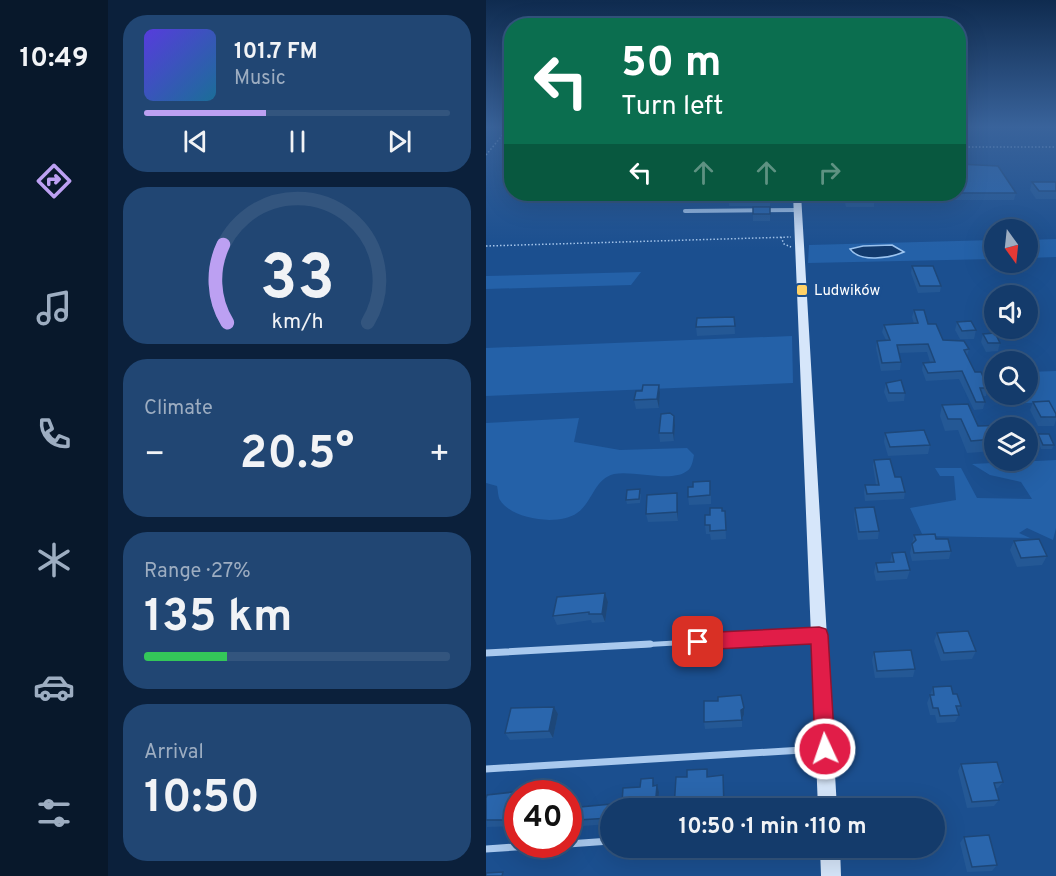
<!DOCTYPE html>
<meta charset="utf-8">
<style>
body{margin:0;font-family:Overpass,sans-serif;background:#214673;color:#f1f3f6;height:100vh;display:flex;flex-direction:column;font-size:22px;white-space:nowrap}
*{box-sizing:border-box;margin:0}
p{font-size:20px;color:#9dadc1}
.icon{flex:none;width:33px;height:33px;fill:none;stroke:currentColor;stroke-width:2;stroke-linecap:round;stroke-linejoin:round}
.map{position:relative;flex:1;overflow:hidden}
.drawer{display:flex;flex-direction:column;gap:15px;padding:15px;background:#0b203b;width:378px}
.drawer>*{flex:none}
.top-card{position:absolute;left:18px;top:18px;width:462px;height:183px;border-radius:24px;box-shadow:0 6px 24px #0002,0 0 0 2px #33557e;background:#0b6e4f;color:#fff;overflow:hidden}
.needle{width:39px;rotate:165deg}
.controls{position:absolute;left:498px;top:219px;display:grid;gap:12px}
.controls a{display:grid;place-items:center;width:54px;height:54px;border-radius:50%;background:#143b6b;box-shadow:0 6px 24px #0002,0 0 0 2px #33557e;font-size:30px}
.speed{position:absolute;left:18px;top:780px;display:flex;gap:12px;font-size:30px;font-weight:700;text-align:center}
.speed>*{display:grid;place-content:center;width:78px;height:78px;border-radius:50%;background:#143b6b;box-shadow:0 6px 24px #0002,0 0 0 2px #33557e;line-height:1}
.speed .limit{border:9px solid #d22;background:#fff;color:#111}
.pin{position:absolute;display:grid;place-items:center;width:51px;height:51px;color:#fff;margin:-26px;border-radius:12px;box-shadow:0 3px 9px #0006}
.me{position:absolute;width:66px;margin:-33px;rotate:357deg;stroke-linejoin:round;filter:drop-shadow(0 0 4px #0008)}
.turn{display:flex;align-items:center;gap:21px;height:126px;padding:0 18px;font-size:27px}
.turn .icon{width:78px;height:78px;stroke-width:2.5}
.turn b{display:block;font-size:42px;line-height:51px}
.lanes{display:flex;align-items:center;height:57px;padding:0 18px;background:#0003;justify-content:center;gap:30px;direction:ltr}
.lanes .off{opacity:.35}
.big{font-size:45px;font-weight:700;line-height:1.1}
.drawer .widget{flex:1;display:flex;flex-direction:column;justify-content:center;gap:9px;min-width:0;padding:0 21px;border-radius:24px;background:#214673}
.drawer .dial{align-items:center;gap:0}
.dial svg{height:156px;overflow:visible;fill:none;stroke:#33557e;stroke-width:7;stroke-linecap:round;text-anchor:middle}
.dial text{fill:#f1f3f6;stroke:none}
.song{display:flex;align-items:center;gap:18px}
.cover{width:72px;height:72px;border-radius:9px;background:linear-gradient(135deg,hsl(250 70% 55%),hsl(200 70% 35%))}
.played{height:6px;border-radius:3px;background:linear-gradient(90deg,#bca0f2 40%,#33557e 40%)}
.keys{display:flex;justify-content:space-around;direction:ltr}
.heat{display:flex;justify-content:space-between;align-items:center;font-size:33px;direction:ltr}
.charge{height:9px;border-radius:4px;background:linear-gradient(90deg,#34c759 27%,#33557e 0)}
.trip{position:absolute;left:114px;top:798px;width:345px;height:60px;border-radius:30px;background:#143b6b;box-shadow:0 6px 24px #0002,0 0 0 2px #33557e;font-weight:700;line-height:60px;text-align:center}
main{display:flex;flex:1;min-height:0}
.dock{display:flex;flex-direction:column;width:108px;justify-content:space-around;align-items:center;background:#08182b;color:#9dadc1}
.dock .icon{width:42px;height:42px}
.dock .on{color:#bca0f2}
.dock b{font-size:27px;color:#f1f3f6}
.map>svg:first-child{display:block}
</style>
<main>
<nav class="dock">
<b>10:49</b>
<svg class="icon on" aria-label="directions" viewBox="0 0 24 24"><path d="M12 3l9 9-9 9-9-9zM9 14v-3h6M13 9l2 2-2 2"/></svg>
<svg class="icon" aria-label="music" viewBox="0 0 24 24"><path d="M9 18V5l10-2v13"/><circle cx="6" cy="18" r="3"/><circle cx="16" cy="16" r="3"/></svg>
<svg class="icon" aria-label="phone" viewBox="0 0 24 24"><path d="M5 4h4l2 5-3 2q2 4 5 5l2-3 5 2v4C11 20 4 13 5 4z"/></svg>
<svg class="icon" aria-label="climate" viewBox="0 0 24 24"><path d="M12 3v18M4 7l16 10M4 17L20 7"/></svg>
<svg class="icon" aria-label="car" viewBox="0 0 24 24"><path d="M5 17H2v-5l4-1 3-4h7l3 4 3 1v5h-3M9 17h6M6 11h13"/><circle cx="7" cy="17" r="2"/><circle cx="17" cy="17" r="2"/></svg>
<svg class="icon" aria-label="filters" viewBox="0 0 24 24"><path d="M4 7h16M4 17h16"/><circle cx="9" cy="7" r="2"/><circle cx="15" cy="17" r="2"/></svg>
</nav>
<section class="drawer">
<div class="widget">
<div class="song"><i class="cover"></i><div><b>101.7 FM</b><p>Music</p></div></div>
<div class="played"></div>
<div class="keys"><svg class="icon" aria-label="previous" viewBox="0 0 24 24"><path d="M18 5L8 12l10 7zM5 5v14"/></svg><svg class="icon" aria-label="pause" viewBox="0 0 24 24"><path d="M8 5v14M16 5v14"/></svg><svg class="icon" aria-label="next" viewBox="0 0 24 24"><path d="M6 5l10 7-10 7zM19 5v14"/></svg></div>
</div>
<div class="widget dial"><svg viewBox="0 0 100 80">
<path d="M14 69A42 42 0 1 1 86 69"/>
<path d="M14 69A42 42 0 0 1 12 29" stroke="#bca0f2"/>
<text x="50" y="56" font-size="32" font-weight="700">33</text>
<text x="50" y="72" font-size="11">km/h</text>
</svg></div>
<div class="widget"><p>Climate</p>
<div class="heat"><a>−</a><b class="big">20.5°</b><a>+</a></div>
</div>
<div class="widget"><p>Range · 27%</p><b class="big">135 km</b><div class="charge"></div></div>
<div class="widget"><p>Arrival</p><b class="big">10:50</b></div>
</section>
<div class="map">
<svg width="570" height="876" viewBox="0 0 570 876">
<rect width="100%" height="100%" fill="#1b4f8f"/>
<path fill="#2461a8" d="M570 239V257L542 258V240Z
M508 240V259L322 263 323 245Z
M155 272 145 285 0 289V276Z
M306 336 307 383 0 396V348Z
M570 371V414L563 402 517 404 512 395 542 394V372Z
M93 418 88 442 134 450 201 448 208 455C207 460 206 468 201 471 186 483 148 470 128 474 108 479 107 502 91 513 73 526 26 520 14 500 12 497 12 490 11 486L0 483V423Z
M570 460V528L567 540 541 528 533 533 544 538 437 536 424 508 470 500 468 476H454L449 468H475L491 498 546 499 535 482 504 475 486 464Z"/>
<path fill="#123a6d" stroke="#9cc4f0" stroke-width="1.5" d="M406 245 418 252C404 258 374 263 364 249L377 246Z"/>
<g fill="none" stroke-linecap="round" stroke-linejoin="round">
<path stroke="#a9c9ee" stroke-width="1.5" stroke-dasharray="1.5 2" stroke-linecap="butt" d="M472 147H570
M0 155 24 126
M295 237 298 244 305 247
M0 246 305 237"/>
<path stroke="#a9c9ee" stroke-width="5" d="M136 646 331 635"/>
<path stroke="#a9c9ee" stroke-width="7" d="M0 653 164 644
M0 769 333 749
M82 844 124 841
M0 849 74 844"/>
<path stroke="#a9c9ee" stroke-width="4" d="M199 211 312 210"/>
<path fill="#d6e6fa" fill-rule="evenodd" d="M307 194H315L351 808H332Z
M334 848H354L355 876H335Z"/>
</g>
<path fill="#245895" d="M472 164 530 193 528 200H453L450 194H472Z
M546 182H570V199H550L544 190Z
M327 194H415L414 199H388V207H360L358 198H327Z
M243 200H284V206H243Z
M267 207H284V221H267Z
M426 266 455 286 454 292 432 293 425 273Z
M428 310 457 340 483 349 481 356 489 372 502 388 500 396H497L499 402 497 409 488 410 473 379 440 381 436 370 437 363 444 362 441 352 413 353 415 362 414 370 395 371 390 348 391 341 400 340 396 332 398 325 428 324 426 317Z
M248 317 249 334 211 336 210 327Z
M471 322 490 330 488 339H474L469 330Z
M497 334 514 343 512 351 500 352 495 342Z
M400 383 419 393 418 401 402 402 398 392Z
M173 385 174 393 173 408 150 409 148 400 156 391Z
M547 402 570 414V420L568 426H552L544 410Z
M456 405 492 426 508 428V451L481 453 472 430 459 431 454 416Z
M188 416 189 425 188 441 174 442 173 433Z
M399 433 444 445 442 454 402 456 398 442Z
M552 434 568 445 566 449H555L551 439Z
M388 460 409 477 419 492 418 499 379 501 378 492 379 485H390L387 466Z
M207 487 225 490V504L203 505 202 497Z
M191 493 192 502V521L162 522 160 514Z
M155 494 154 503 141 504 140 500Z
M369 508 393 531 392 539 372 540 368 516Z
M236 511H239L240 539 225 540 224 534H220L219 525 224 515Z
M428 535 450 539 465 551 463 559 426 561 424 553Z
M528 541 561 556 556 565 531 567 524 550Z
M406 553 424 570 421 579 390 581 388 572 390 563 404 562Z
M119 593 122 602 119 622 106 623 105 620 71 625 67 616Z
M451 633 490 651 486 659 455 661 448 641Z
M388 652 429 669 427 677 389 678 386 660Z
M447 687 467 694 475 706 472 712 473 715 469 722 451 723 449 715H444L441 703Z
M68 707 72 714 67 738 24 740 19 733Z
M258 708V715L256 718V727L219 729 218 722Z
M475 764 517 782 512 788H510L513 800 508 806 481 808 472 771Z
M170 784 173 792 172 808H124V824L96 826 92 820 136 803Z
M32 794V826L1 827 0 798Z
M478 837 511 865 506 871 481 872 474 843Z"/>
<path fill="#1d4779" d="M173 385 174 393 173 408 171 399Z
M188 416 189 425 188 441 187 433Z
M191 493 192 502V521L191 512Z
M119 593 122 602 119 622 116 614Z
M68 707 72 714 67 738 63 731Z
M258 708V715L256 718 255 710Z
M171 785 173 792 172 808H169Z"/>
<path fill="#2a66ad" stroke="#1d4779" stroke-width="1.5" d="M472 164 512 166 530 193H472Z
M546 182H570V191H553Z
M243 194H283L284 200H243Z
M359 194H387L389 200H361Z
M267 207H284V214H267Z
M426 266H447L455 286H434Z
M428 310H438L442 324H450L457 340 478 341 483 349 478 350 489 372H495L502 388H494L499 402H490L476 371 442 373 437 363 449 362 442 344 411 345 415 362 396 363 391 341 404 340 398 325 432 323Z
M248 317 249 326 210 327 211 318Z
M485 321 490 330 476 331 471 322Z
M509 333 514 343H502L497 334Z
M415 380 419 393H403L400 383Z
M157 385H173L171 399 148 400 150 391H156Z
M563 401 570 414V417H555L547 402Z
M482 404 492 426 525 425 527 428H508V439L485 441 475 419H462L456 405Z
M184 413 188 416 187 433H173L175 414Z
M438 430 444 445 404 447 399 433Z
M552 434H563L568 445H557Z
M404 459 409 477H415L419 492 381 494 379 485H393L388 460Z
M224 481V495L202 497V487H207V482Z
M154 489 153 499 140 500 141 490Z
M191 493V512L160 514 161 495Z
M388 507 393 531 373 532 369 508Z
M224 508H236V511H239L240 530 224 531V525H219V515H224Z
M449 534 450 539H462L465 551 428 553 426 544 430 540 428 535Z
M553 539 561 556 535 558 528 541Z
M419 552 424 570 392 572 390 563 408 562 406 553Z
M119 593 116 614H103V612L67 616 71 597Z
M482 631 490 651 458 653 451 633Z
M425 650 429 669 391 671 388 652Z
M465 686 467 694H471L475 706H470L473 715 454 716 452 708H447L444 695H448L447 687Z
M255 695 258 708 255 710 256 720 218 722V701H232V697Z
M68 707 63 731 19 733 25 708Z
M511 762 517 782 508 783 513 800 486 802 475 764Z
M221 769V777L237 775 238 808H188L190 777H201V770Z
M167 778V786L171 785 169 808H124V818L92 820 94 807 136 803 137 788 154 787 155 779Z
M36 791V794H32V812L30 820H0V798L1 795Z
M503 835 511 865 486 867 478 837Z
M17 872 16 876H0V873Z"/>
<linearGradient id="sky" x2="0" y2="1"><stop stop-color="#0f2b4f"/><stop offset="0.51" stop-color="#39639b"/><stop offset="1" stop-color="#39639b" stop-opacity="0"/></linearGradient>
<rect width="570" height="249" fill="url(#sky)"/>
<path fill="#e11d48" stroke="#92132f" stroke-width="1.5" d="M333 627 340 629 342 635 349 749 346 756 339 759 332 756 329 749 325 644 212 650 205 648 203 642 205 636 212 633Z"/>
<rect fill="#ffd166" stroke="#1b4f8f" stroke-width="2" x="310" y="284" width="12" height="12" rx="3"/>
<g text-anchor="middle" stroke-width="6" stroke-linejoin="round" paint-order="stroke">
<g font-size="15" fill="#fff" stroke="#1b4f8f" text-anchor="start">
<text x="328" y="295">Ludwików</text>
</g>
</g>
</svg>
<div class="controls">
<a><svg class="needle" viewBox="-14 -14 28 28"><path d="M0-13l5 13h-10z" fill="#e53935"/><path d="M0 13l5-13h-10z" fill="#9dadc1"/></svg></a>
<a><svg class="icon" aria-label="sound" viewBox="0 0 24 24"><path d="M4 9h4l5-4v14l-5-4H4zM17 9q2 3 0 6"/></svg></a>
<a><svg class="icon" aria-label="search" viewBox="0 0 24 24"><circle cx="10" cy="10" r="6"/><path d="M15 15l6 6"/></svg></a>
<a><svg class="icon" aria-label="layers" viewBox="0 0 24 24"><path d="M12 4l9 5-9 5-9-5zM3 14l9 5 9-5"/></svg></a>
</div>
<div class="speed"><div class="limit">40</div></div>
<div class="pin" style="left:212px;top:642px;background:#d93025"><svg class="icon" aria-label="arrive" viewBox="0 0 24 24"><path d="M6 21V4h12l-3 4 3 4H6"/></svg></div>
<svg class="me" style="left:339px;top:749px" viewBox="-20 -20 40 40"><circle r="17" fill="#e11d48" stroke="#fff" stroke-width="3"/><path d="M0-11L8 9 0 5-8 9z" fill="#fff"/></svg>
<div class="trip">10:50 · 1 min · 110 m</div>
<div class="top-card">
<div class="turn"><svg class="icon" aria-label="left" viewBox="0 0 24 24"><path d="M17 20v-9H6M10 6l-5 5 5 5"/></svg><div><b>50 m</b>Turn left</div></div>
<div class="lanes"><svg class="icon" aria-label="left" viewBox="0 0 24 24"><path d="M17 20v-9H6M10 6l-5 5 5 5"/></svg><svg class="icon off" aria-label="ahead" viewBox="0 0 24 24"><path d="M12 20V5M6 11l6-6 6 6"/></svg><svg class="icon off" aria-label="ahead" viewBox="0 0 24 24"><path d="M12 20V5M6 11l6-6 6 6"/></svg><svg class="icon off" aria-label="right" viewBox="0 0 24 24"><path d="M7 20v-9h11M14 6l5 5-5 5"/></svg></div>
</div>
</div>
</main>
